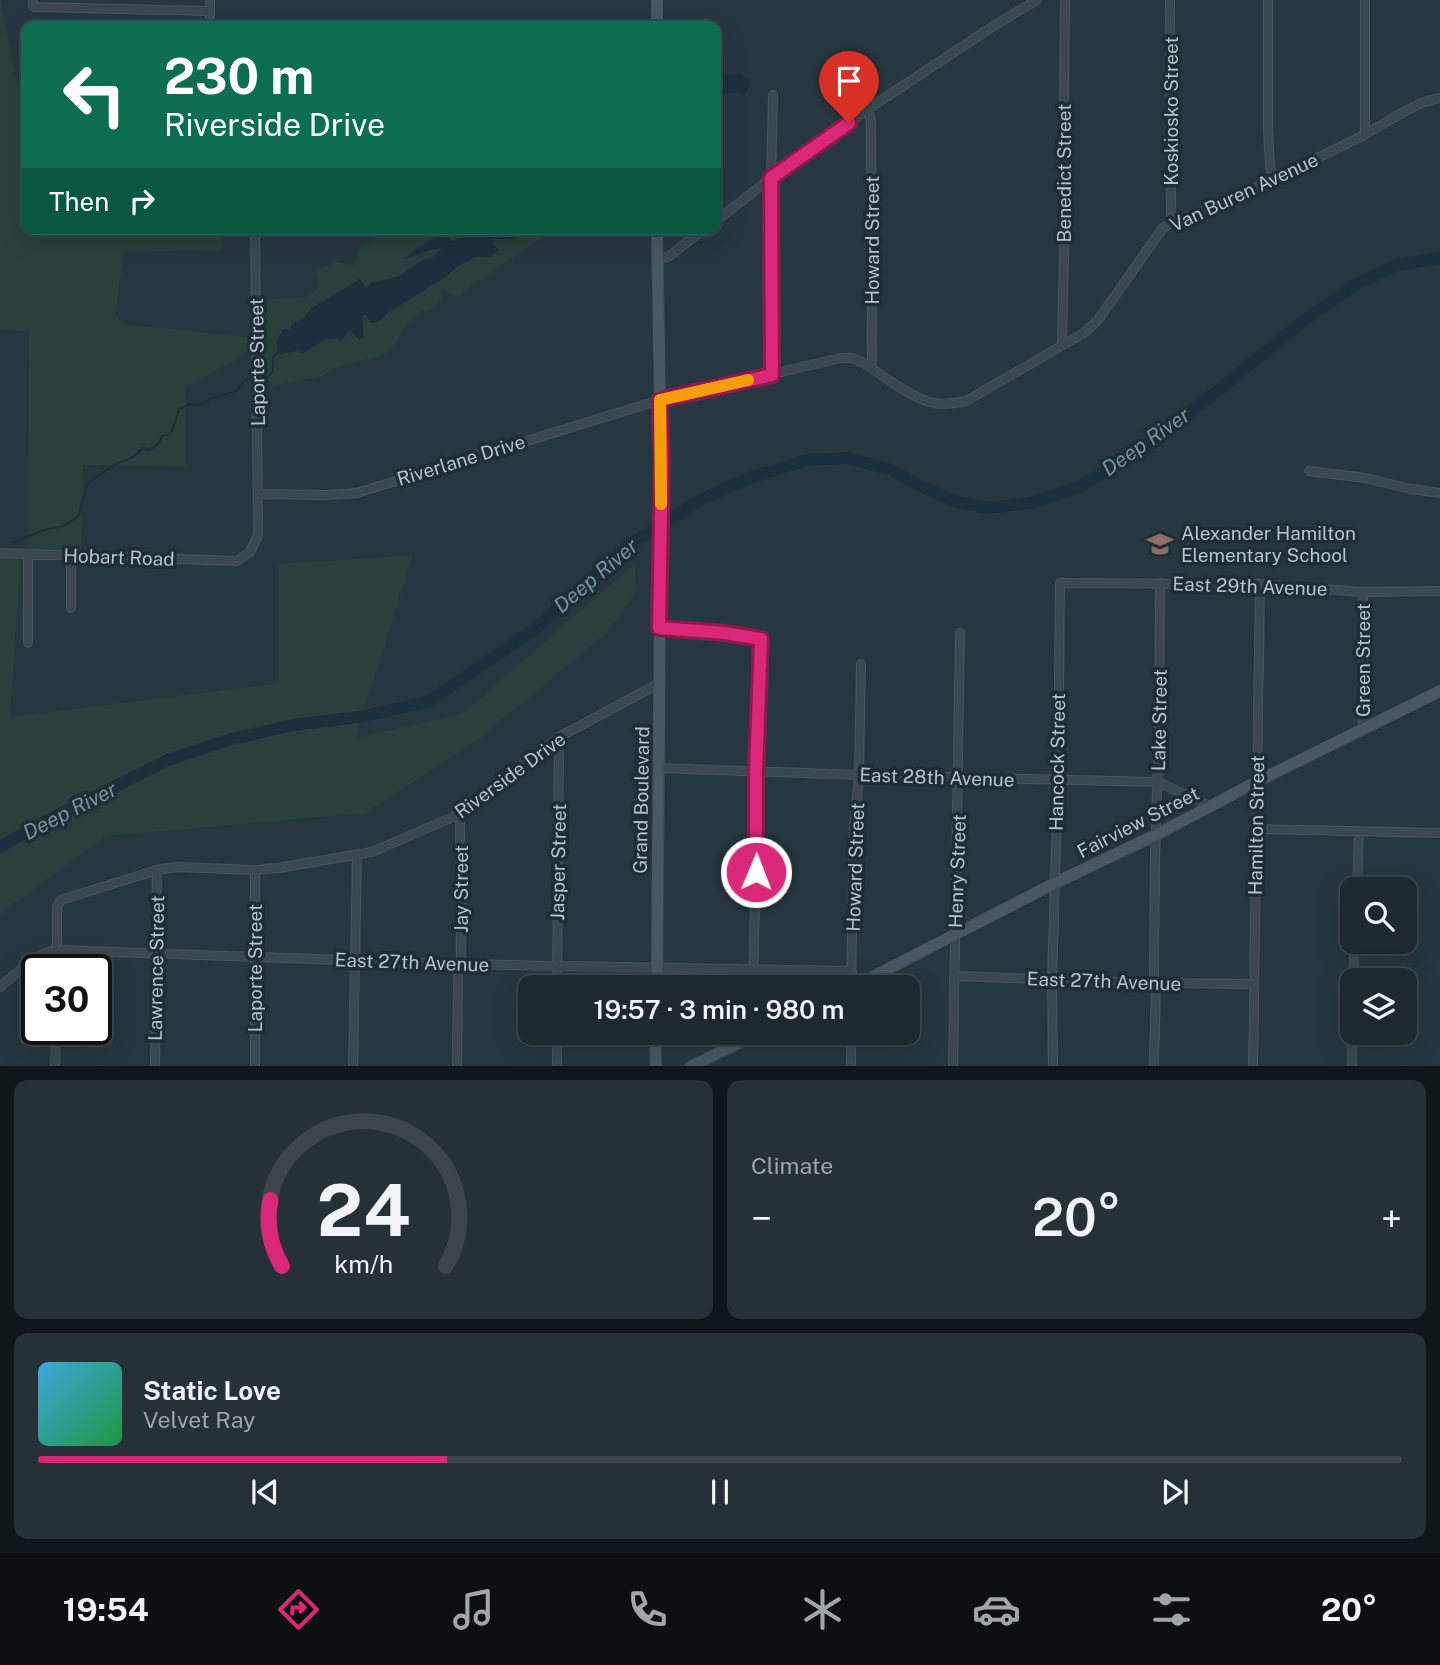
<!DOCTYPE html>
<meta charset="utf-8">
<style>
body{margin:0;font-family:"Public Sans",sans-serif;background:#253137;color:#f1f3f6;height:100vh;display:flex;flex-direction:column;font-size:26px;white-space:nowrap}
*{box-sizing:border-box;margin:0}
p{font-size:23px;color:#a0a6aa}
.icon{flex:none;width:38px;height:38px;fill:none;stroke:currentColor;stroke-width:2;stroke-linecap:round;stroke-linejoin:round}
.map{position:relative;height:1066px;overflow:hidden}
.details{display:flex;flex-direction:column;gap:14px;padding:14px;background:#10171a;flex:1}
.details>*{flex:none}
.top-card{position:absolute;left:21px;top:21px;width:700px;height:214px;border-radius:14px;box-shadow:0 7px 28px #0002,0 0 0 2px #3b454b;background:#0b6e4f;color:#fff;overflow:hidden}
.fabs{position:absolute;left:1340px;top:877px;display:grid;gap:14px}
.fabs a{display:grid;place-items:center;width:77px;height:77px;border-radius:14px;background:#1d292f;box-shadow:0 7px 28px #0002,0 0 0 2px #3b454b;font-size:35px}
.speed{position:absolute;left:21px;top:954px;display:flex;gap:14px;font-size:35px;font-weight:700;text-align:center}
.speed>*{display:grid;place-content:center;width:91px;height:91px;border-radius:50%;background:#1d292f;box-shadow:0 7px 28px #0002,0 0 0 2px #3b454b;line-height:1}
.speed .limit{border:4px solid #111;border-radius:10px;background:#fff;color:#111}
.pin{position:absolute;display:grid;place-items:center;width:60px;height:60px;color:#fff;margin:-72px -30px;border-radius:50% 50% 50% 0;rotate:-45deg;box-shadow:0 0 7px #0007}
.pin .icon{rotate:45deg}
.me{position:absolute;width:77px;margin:-38px;rotate:1deg;stroke-linejoin:round;filter:drop-shadow(0 0 5px #0008)}
.turn{display:flex;align-items:center;gap:24px;height:147px;padding:0 28px;font-size:32px}
.turn .icon{width:91px;height:91px;stroke-width:2.5}
.turn b{display:block;font-size:49px;line-height:60px}
.then{display:flex;align-items:center;height:66px;padding:0 28px;background:#0003;gap:14px;font-size:26px}
.big{font-size:52px;font-weight:600;line-height:1.1}
.details .widget{flex:1;display:flex;flex-direction:column;justify-content:center;gap:10px;min-width:0;padding:0 24px;border-radius:14px;background:#253137}
.details .dial{align-items:center;gap:0}
.dial svg{height:182px;overflow:visible;fill:none;stroke:#3b454b;stroke-width:7;stroke-linecap:round;text-anchor:middle}
.dial text{fill:#f1f3f6;stroke:none}
.song{display:flex;align-items:center;gap:21px}
.cover{width:84px;height:84px;border-radius:10px;background:linear-gradient(135deg,hsl(200 70% 55%),hsl(140 70% 35%))}
.played{height:7px;border-radius:4px;background:linear-gradient(90deg,#db2777 30%,#3b454b 30%)}
.keys{display:flex;justify-content:space-around;direction:ltr}
.heat{display:flex;justify-content:space-between;align-items:center;font-size:38px;direction:ltr}
.details .tiles{flex:1;display:grid;gap:14px;grid-template-columns:1fr 1fr}
.widget:last-child{grid-column:span 2}
.trip{position:absolute;left:518px;top:975px;width:402px;height:70px;border-radius:14px;background:#1d292f;box-shadow:0 7px 28px #0002,0 0 0 2px #3b454b;font-weight:600;line-height:70px;text-align:center}
.dock{display:flex;height:112px;justify-content:space-around;align-items:center;background:#0c1013;color:#a0a6aa}
.dock .icon{width:49px;height:49px}
.dock .on{color:#db2777}
.dock b{font-size:32px;color:#f1f3f6}
.map>svg:first-child{display:block}
</style>
<div class="map">
<svg width="1440" height="1067" viewBox="0 0 1440 1067">
<rect width="100%" height="100%" fill="#27373f"/>
<path fill="#29403d" d="M0 0 26 125V229H220L222 250 124 252 115 314 123 324 246 337 248 353 186 387V467L83 465 81 550 28 549 29 331 0 330Z
M387 229H554L459 295C452 294 448 293 443 288L440 291 443 300 427 311 424 310 408 323 390 351 379 356 338 366 322 376 272 386 271 382 266 379 264 300 307 297 319 286 316 270 337 262 354 265 361 246 386 233Z
M0 552 21 553 10 717 279 683V564L413 555 355 738 462 714 635 563 636 592 608 632 479 739 366 813 106 836 0 914Z"/>
<path fill="#1a313d" d="M740 74 746 77 751 81C746 103 741 90 727 93 726 93 717 97 716 98V78L722 75Z
M455 229H460L450 236V239L454 241 478 229H529L513 240 494 239 493 245 499 250 490 257H476L458 266 444 278 388 313 379 321 370 323 366 315 362 316 364 338 359 340 350 330 341 341 337 338 326 339 302 354 299 351 280 354C273 345 278 339 282 330L290 329 291 325 307 315 310 309 360 279 366 288 371 283 399 276 424 259 432 258 442 248 431 250 404 259C419 246 436 235 455 229Z"/>
<g fill="none" stroke-linecap="round" stroke-linejoin="round">
<path stroke="#1a313d" stroke-width="2" d="M264 380 273 372V357L278 352
M12 543 44 530 64 526 79 516 87 484C97 477 107 469 118 463 130 457 133 460 143 448L149 450 159 443 162 436 170 434C174 426 176 418 179 409L191 404 201 405 210 399 236 391 244 381 251 379"/>
<path stroke="#1a313d" stroke-width="12" d="M0 847 34 827 168 760 231 739 293 725 359 717 428 702 535 629 628 546 700 500 749 478 807 460 847 458 892 470 920 486 957 502 986 508 1031 503 1079 487 1143 449 1226 384 1306 319 1358 283 1397 265 1440 258"/>
<g stroke="#47545b" stroke-width="10">
<path id="street" d="M33 0V7L210 11
M210 0V26
M1170 0 1171 222
M1268 0V129L1270 168 1276 179
M1365 0V134
M859 71 871 122 872 368
M716 221 771 178 868 109 995 25 1037 0
M657 258 668 257 704 229
M1062 345 1066 167 1064 94 1065 0
M772 375 771 178 773 95
M1309 471 1365 478 1411 489 1440 493
M258 494 326 495 357 493 660 400 841 358H852L862 362C883 375 909 397 933 403 944 405 955 403 966 401L1084 333 1098 320 1162 229C1177 217 1198 214 1216 206 1265 184 1314 160 1362 136 1387 123 1412 103 1440 98
M0 553 237 561 250 552 258 535 255 229
M28 554V643
M71 608V555
M659 628 725 633 761 639 756 772 757 823 753 987
M1363 729V592
M659 768 859 775 1158 782 1210 806
M460 814 461 964
M1256 829 1440 833
M1357 889 1359 832
M57 970V907L61 900 157 870 177 867 255 870 278 868 372 852 460 814 559 737 660 683
M954 976 1154 983 1254 984
M1353 980 1355 942
M1154 983 1155 855 1159 731 1160 583
M0 987C15 975 37 952 57 950L458 964 852 971
M557 987 559 737
M851 987 854 827 859 775 861 664
M55 1067 56 1029
M155 1067 157 870
M255 1067V870
M353 1067 357 855
M457 1067 458 964
M557 1067V1032
M851 1067V1032
M953 1067 960 633
M1053 1067 1052 980 1058 780 1060 583 1260 584 1363 592 1440 591
M1154 1067 1156 983
M1253 1067 1260 584
M1352 1067 1353 998"/>
</g>
<g stroke="#47545b" stroke-width="12">
<path id="secondary" d="M657 0V26
M657 987 661 461 657 229
M853 987 1055 883 1156 835 1256 782 1440 691
M655 1032 656 1067
M690 1067 761 1032"/>
</g>
<use href="#street" stroke="#3b484f" stroke-width="8"/>
<use href="#secondary" stroke="#495862" stroke-width="10"/>
</g>
<g fill="none" stroke-linecap="round" stroke-linejoin="round">
<g stroke="#8e194d" stroke-width="18">
<path id="route" d="M756 872V772L761 639 725 633 659 628 662 461 660 400 772 375 771 178 849 123"/>
</g>
<use href="#route" stroke="#db2777" stroke-width="12"/>
<path stroke="#f59e0b" stroke-width="12" d="M661 504 660 400 748 380"/>
</g>
<defs>
<g id="school-bare" transform="scale(2.1)"><path d="M0-5L7-2L0 1L-7-2ZM-4 1L0 2.5L4 1V4Q0 6-4 4Z" fill="#8d6e63" stroke="#1f2d34" stroke-width="2.5" paint-order="stroke"/></g>
</defs>
<g fill-rule="evenodd">
<use href="#school-bare" x="1160" y="544"/>
</g>
<g text-anchor="middle" stroke-width="7" stroke-linejoin="round" paint-order="stroke">
<g font-size="19" fill="#b7c3c9" stroke="#1f2d34">
<text transform="translate(1171 111) rotate(-90)" y="7">Koskiosko Street</text>
<text transform="translate(1064 173) rotate(-90)" y="7">Benedict Street</text>
<text transform="translate(1244 192) rotate(-25)" y="7">Van Buren Avenue</text>
<text transform="translate(872 240) rotate(-90)" y="7">Howard Street</text>
<text transform="translate(257 362) rotate(-91)" y="7">Laporte Street</text>
<text transform="translate(461 460) rotate(-17)" y="7">Riverlane Drive</text>
<text transform="translate(119 557) rotate(2)" y="7">Hobart Road</text>
<text transform="translate(1250 586) rotate(2)" y="7">East 29th Avenue</text>
<text transform="translate(1363 660) rotate(-90)" y="7">Green Street</text>
<text transform="translate(1159 720) rotate(-89)" y="7">Lake Street</text>
<text transform="translate(1057 762) rotate(-89)" y="7">Hancock Street</text>
<text transform="translate(510 775) rotate(-36)" y="7">Riverside Drive</text>
<text transform="translate(937 777) rotate(2)" y="7">East 28th Avenue</text>
<text transform="translate(641 800) rotate(-89)" y="7">Grand Boulevard</text>
<text transform="translate(1138 822) rotate(-27)" y="7">Fairview Street</text>
<text transform="translate(1256 825) rotate(-89)" y="7">Hamilton Street</text>
<text transform="translate(558 862) rotate(-89)" y="7">Jasper Street</text>
<text transform="translate(855 867) rotate(-88)" y="7">Howard Street</text>
<text transform="translate(957 871) rotate(-88)" y="7">Henry Street</text>
<text transform="translate(461 889) rotate(-90)" y="7">Jay Street</text>
<text transform="translate(412 962) rotate(2)" y="7">East 27th Avenue</text>
<text transform="translate(156 968) rotate(-89)" y="7">Lawrence Street</text>
<text transform="translate(255 968) rotate(-90)" y="7">Laporte Street</text>
<text transform="translate(1104 981) rotate(2)" y="7">East 27th Avenue</text>
</g>
<g font-size="19" fill="#b7c3c9" stroke="#1f2d34" text-anchor="start">
<text x="1181" y="540">Alexander Hamilton<tspan x="1181" dy="22">Elementary School</tspan></text>
</g>
<g font-size="21" font-style="italic" fill="#7295a6" stroke="#1f2d34">
<text transform="translate(1146 442) rotate(-35)" y="7">Deep River</text>
<text transform="translate(596 576) rotate(-40)" y="7">Deep River</text>
<text transform="translate(70 811) rotate(-27)" y="7">Deep River</text>
</g>
</g>
</svg>
<div class="fabs">
<a><svg class="icon" aria-label="search" viewBox="0 0 24 24"><circle cx="10" cy="10" r="6"/><path d="M15 15l6 6"/></svg></a>
<a><svg class="icon" aria-label="layers" viewBox="0 0 24 24"><path d="M12 4l9 5-9 5-9-5zM3 14l9 5 9-5"/></svg></a>
</div>
<div class="speed"><div class="limit">30</div></div>
<div class="pin" style="left:849px;top:123px;background:#d93025"><svg class="icon" aria-label="arrive" viewBox="0 0 24 24"><path d="M6 21V4h12l-3 4 3 4H6"/></svg></div>
<svg class="me" style="left:756px;top:872px" viewBox="-20 -20 40 40"><circle r="17" fill="#db2777" stroke="#fff" stroke-width="3"/><path d="M0-11L8 9 0 5-8 9z" fill="#fff"/></svg>
<div class="trip">19:57 · 3 min · 980 m</div>
<div class="top-card">
<div class="turn"><svg class="icon" aria-label="left" viewBox="0 0 24 24"><path d="M17 20v-9H6M10 6l-5 5 5 5"/></svg><div><b>230 m</b>Riverside Drive</div></div>
<div class="then">Then<svg class="icon" aria-label="right" viewBox="0 0 24 24"><path d="M7 20v-9h11M14 6l5 5-5 5"/></svg></div>
</div>
</div>
<section class="details">
<div class="tiles">
<div class="widget dial"><svg viewBox="0 0 100 80">
<path d="M14 69A42 42 0 1 1 86 69"/>
<path d="M14 69A42 42 0 0 1 9 40" stroke="#db2777"/>
<text x="50" y="56" font-size="32" font-weight="700">24</text>
<text x="50" y="72" font-size="11">km/h</text>
</svg></div>
<div class="widget"><p>Climate</p>
<div class="heat"><a>−</a><b class="big">20°</b><a>+</a></div>
</div>
<div class="widget">
<div class="song"><i class="cover"></i><div><b>Static Love</b><p>Velvet Ray</p></div></div>
<div class="played"></div>
<div class="keys"><svg class="icon" aria-label="previous" viewBox="0 0 24 24"><path d="M18 5L8 12l10 7zM5 5v14"/></svg><svg class="icon" aria-label="pause" viewBox="0 0 24 24"><path d="M8 5v14M16 5v14"/></svg><svg class="icon" aria-label="next" viewBox="0 0 24 24"><path d="M6 5l10 7-10 7zM19 5v14"/></svg></div>
</div>
</div>
</section>
<nav class="dock">
<b>19:54</b>
<svg class="icon on" aria-label="directions" viewBox="0 0 24 24"><path d="M12 3l9 9-9 9-9-9zM9 14v-3h6M13 9l2 2-2 2"/></svg>
<svg class="icon" aria-label="music" viewBox="0 0 24 24"><path d="M9 18V5l10-2v13"/><circle cx="6" cy="18" r="3"/><circle cx="16" cy="16" r="3"/></svg>
<svg class="icon" aria-label="phone" viewBox="0 0 24 24"><path d="M5 4h4l2 5-3 2q2 4 5 5l2-3 5 2v4C11 20 4 13 5 4z"/></svg>
<svg class="icon" aria-label="climate" viewBox="0 0 24 24"><path d="M12 3v18M4 7l16 10M4 17L20 7"/></svg>
<svg class="icon" aria-label="car" viewBox="0 0 24 24"><path d="M5 17H2v-5l4-1 3-4h7l3 4 3 1v5h-3M9 17h6M6 11h13"/><circle cx="7" cy="17" r="2"/><circle cx="17" cy="17" r="2"/></svg>
<svg class="icon" aria-label="filters" viewBox="0 0 24 24"><path d="M4 7h16M4 17h16"/><circle cx="9" cy="7" r="2"/><circle cx="15" cy="17" r="2"/></svg>
<b>20°</b>
</nav>
